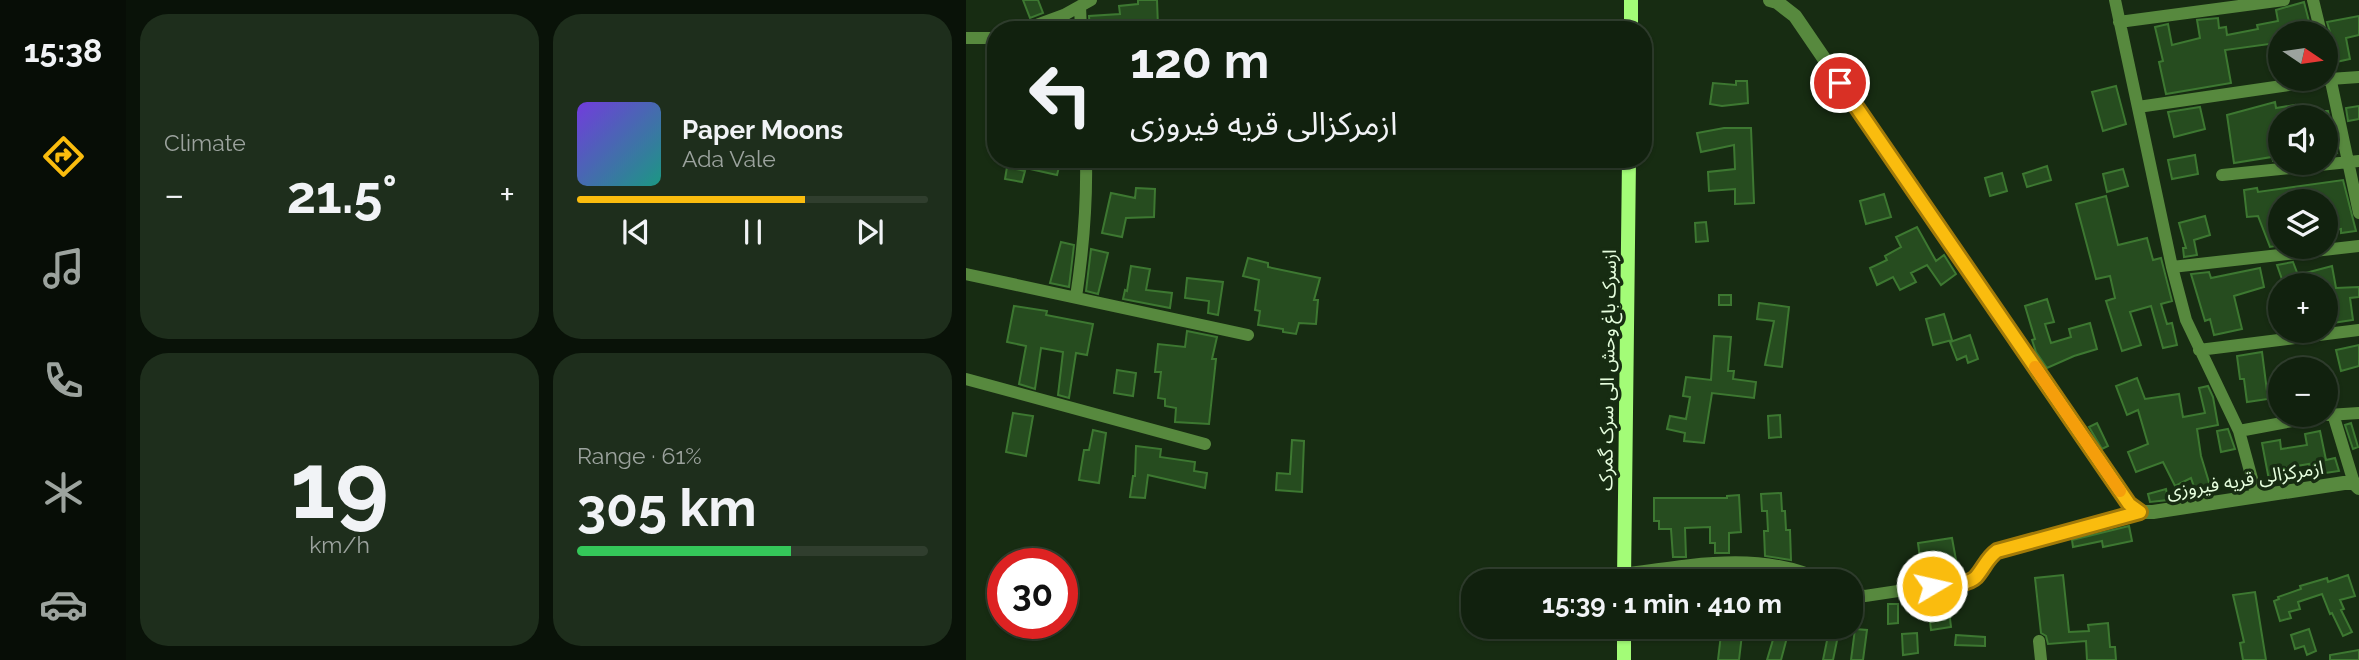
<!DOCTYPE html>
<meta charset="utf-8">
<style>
body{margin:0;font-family:Raleway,"Noto Sans Arabic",sans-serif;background:#1e2e1c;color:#f1f3f6;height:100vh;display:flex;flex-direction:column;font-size:26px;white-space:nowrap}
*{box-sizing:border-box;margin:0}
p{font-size:23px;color:#9ca39e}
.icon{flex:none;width:38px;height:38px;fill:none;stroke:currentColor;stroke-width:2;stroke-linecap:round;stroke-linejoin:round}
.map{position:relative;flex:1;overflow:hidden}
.drawer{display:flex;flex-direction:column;gap:14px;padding:14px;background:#091208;width:840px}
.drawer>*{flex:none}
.hud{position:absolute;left:21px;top:21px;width:665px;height:147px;border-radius:28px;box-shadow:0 2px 5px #0004,0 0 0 2px #303e2e;background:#11210e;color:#f1f3f6;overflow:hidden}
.needle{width:46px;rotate:103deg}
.tools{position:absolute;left:1302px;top:21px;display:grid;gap:14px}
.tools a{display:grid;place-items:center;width:70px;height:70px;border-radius:50%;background:#11210e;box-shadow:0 2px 5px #0004,0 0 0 2px #303e2e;font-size:35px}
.speed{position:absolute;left:21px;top:548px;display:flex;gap:14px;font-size:35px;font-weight:700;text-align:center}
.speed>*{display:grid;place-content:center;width:91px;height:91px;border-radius:50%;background:#11210e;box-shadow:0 2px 5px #0004,0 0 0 2px #303e2e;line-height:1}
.speed .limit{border:10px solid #d22;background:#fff;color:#111}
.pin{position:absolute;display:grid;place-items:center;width:60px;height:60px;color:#fff;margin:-30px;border:4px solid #fff;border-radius:50%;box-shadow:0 2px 7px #0007}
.me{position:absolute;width:77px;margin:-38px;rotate:81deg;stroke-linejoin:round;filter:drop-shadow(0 0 5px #0008)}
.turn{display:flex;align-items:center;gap:24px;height:147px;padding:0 28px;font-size:32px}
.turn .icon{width:91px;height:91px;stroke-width:2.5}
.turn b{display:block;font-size:49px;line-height:60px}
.big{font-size:52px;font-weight:700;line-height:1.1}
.drawer .widget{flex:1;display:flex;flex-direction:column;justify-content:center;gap:10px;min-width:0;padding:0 24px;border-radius:28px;background:#1e2e1c}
.drawer .dial{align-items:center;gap:0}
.dial b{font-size:91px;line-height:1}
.song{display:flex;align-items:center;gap:21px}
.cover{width:84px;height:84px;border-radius:10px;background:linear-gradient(135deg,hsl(260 70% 55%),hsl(170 70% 35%))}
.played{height:7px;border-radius:4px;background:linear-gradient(90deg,#fabc0e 65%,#303e2e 65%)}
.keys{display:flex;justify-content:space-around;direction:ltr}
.heat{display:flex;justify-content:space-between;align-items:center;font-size:38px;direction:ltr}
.charge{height:10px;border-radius:5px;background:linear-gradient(90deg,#34c759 61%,#303e2e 0)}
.drawer .tiles{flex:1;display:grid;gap:14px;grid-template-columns:repeat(2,1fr)}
.trip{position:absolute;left:495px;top:569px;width:402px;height:70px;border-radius:28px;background:#11210e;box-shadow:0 2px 5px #0004,0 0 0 2px #303e2e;font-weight:700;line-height:70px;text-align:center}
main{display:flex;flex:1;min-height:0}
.tabs{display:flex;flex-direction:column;width:126px;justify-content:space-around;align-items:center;background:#070d06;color:#9ca39e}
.tabs .icon{width:49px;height:49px}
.tabs .current{color:#fabc0e}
.tabs b{font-size:32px;color:#f1f3f6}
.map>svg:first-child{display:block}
</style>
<main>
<nav class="tabs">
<b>15:38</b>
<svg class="icon current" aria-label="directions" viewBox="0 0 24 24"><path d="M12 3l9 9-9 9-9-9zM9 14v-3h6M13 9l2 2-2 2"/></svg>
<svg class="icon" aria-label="music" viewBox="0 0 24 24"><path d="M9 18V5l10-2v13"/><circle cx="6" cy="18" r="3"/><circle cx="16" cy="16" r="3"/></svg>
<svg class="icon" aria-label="phone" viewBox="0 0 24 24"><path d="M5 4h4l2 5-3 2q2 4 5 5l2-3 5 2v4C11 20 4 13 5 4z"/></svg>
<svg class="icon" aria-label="climate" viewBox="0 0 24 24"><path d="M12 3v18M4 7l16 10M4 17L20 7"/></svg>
<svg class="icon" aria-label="car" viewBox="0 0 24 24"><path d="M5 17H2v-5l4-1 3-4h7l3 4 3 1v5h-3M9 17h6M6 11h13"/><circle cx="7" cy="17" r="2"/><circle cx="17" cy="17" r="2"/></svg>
</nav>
<section class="drawer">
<div class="tiles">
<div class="widget"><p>Climate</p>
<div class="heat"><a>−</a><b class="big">21.5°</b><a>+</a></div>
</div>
<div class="widget">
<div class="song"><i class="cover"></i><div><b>Paper Moons</b><p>Ada Vale</p></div></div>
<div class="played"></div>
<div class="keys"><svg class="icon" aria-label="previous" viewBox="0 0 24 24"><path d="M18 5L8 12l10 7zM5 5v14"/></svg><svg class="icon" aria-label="pause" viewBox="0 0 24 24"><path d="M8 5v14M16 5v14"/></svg><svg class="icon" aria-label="next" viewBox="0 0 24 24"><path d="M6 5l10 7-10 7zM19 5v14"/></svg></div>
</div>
<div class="widget dial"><b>19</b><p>km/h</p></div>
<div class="widget"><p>Range · 61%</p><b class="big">305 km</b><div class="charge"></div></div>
</div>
</section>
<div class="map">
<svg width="1393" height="660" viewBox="0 0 1393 660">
<rect width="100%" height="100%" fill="#172c12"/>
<path fill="#264c1f" stroke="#3d7831" stroke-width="2" d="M57 0H72L77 13 64 18Z
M172 0H191L192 27 174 28V30H124L123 16 154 14 153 6 172 4Z
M1338 2 1346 33H1310L1311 43 1259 50 1265 83 1200 94 1193 62 1197 61 1189 27 1202 24 1206 45 1234 38 1231 20 1252 18 1253 28 1260 27 1261 35 1292 29 1291 25 1312 21 1310 10Z
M1393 16V35L1380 38 1384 59 1370 62 1362 38 1364 32 1361 22Z
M770 81H781L782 103 756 106 744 104 747 83 770 85Z
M1150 86 1160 124 1137 131 1126 92Z
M1309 102 1310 108 1329 105 1331 117H1314V160L1307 161 1306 157 1268 163 1261 115Z
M1393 106V119L1382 121 1380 108Z
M1234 107 1239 129 1208 137 1202 112Z
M1360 111H1362L1371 153 1364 154 1360 133Z
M758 128H785L788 203 769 204V189L743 191 742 172 769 169 768 145 735 152 731 133Z
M1229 155 1232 174 1206 179 1202 160Z
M67 159H95L91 175 64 169Z
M1081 166 1085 180 1061 187 1057 174Z
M41 167 59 171 56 182 39 179Z
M1157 169 1162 186 1141 192 1137 174Z
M1036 173 1041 191 1024 196 1019 178Z
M1377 180 1390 231 1375 233V229L1360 231V201H1312L1314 213 1306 214 1310 246 1304 247 1292 216 1281 217 1278 190 1291 188 1292 192Z
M170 188 189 189 188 217 160 218 156 237 136 233 145 193 169 198Z
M918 194 925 217 900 224 894 201Z
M1140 196 1152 245 1181 238 1187 260 1195 258 1206 301 1195 304 1201 324 1206 323 1211 345 1197 348 1185 306 1164 312 1175 345 1156 351 1140 301 1149 298 1144 276 1130 279 1110 204Z
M1239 216 1244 235 1228 240 1231 255 1218 257 1217 248H1220L1213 223Z
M740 222 742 241 730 242 729 223Z
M951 227 970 261 978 255 990 274 975 285 961 265 945 273 950 282 934 290 927 277 911 285 904 268 921 260 919 256 935 247 930 237Z
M95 242 108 245 103 287 84 283Z
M125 249 142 253 132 294 120 291Z
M282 258 302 263V267L354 278 348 300H352L350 324 333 323 330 334 317 332V329L292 325 294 311 289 310 293 280 277 276Z
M1327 262 1332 275 1366 266 1370 288 1393 287V297L1384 298 1387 320 1366 323 1363 299 1360 300V285H1318L1311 265Z
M165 266 184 269 180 290 206 293 204 308 157 299 159 290 161 291Z
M1294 268 1298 287 1268 296 1276 329 1248 335 1244 319 1239 321 1225 274 1243 272 1245 278Z
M221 278 257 282 252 315 242 313 243 301 219 298Z
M753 295H765V305H753Z
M1081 299 1088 322 1079 324 1085 343 1105 337 1103 329 1124 323 1131 349 1108 356 1081 368 1070 352 1066 340 1069 339 1059 306Z
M793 303 823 307 816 367 799 365 808 321 791 319Z
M48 306 81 311 80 315 127 324 121 355 110 353 103 398 92 395 97 352 75 348 69 389 53 384 60 346 41 342Z
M978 314 986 340 967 345 960 319Z
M221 331 251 337 246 359H250L243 424 209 422 210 408 199 406V399L192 398 195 372H189L192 344 219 347Z
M1004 335 1012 359 1002 363 1000 356 991 360 984 342Z
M748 336 765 337 762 371H768L767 379 790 382 788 398 746 393 738 443 718 441 719 433 701 429 704 416 720 419 724 397 717 396 720 377 745 380Z
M1393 345V366L1375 371 1370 350Z
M1296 352 1302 399 1281 402 1278 379H1274L1271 356Z
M151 370 170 373 167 396 148 393Z
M1171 378 1179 399 1213 394 1217 417 1239 413 1233 388 1242 386 1247 397 1252 425 1231 429 1235 456 1246 492 1231 496 1225 478 1209 486 1197 462 1170 472 1162 452 1182 444 1172 410 1161 415 1150 386Z
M47 413 67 416 60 456 40 452Z
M814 415 815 437 803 438 802 416Z
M1131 423 1142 446 1136 449 1123 427Z
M1385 423 1392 447 1387 449 1379 425Z
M1262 429 1269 449 1255 452 1251 431Z
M127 430 140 433 133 483 113 480 118 450H123Z
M1354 431 1360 460 1369 458 1373 471 1345 475 1343 464 1318 468 1320 477 1303 480 1296 443 1314 440 1315 449 1341 445 1339 434Z
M326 440 338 441 336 492 310 490 311 473 324 474Z
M170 446 195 449 194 457 229 462 228 471 241 473 239 488 182 475 179 498 164 497 167 476H169Z
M1200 489 1202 500 1184 502 1182 494Z
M815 493 816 511H819L820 530H824L825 560 799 556 798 531H802L801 511H796L795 494Z
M773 495 775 532 763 533V553H749V543H744V527L719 528 720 557H707L705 529H693V521H688V498H761V496Z
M1163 526 1166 541 1137 547 1136 541 1107 547 1106 540Z
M986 538 990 560 955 566 952 543Z
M1097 575 1103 632 1123 631 1122 625 1142 623 1144 647H1149L1150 660H1121L1120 641 1082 644 1080 636 1075 633 1069 578Z
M1382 575 1389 596 1374 600 1378 609 1375 610 1386 632 1377 636 1366 613 1364 614 1356 594 1332 602 1334 609 1323 612 1325 618 1314 621 1308 601 1313 599 1312 597 1335 589 1334 586 1361 578 1362 582Z
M1289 592 1300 660H1277L1274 643 1278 642 1267 595Z
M982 602 985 627 965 630 962 604Z
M922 604H932V623L922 624Z
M756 626H777L773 660H752Z
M811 626H824L815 660H801Z
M864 626H874L867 660H857Z
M889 629 901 630 897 660H885Z
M1343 629 1350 651 1341 655 1338 646 1329 649 1325 635Z
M951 633 952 653 937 655 936 634Z
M990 635 1019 637V646L989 645Z
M1393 650V660H1364V655Z"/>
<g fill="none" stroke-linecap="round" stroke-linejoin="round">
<path stroke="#57893e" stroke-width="12" d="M1149 0 1206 267 1220 320 1273 431 1291 497
M1347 0 1355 33
M114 6 115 30
M1153 22 1318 0
M57 30 98 15 125 0
M0 38H30
M1360 58 1393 213
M1172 107 1364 79 1393 77
M1256 175 1393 161
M1206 267 1393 246
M0 274 282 335
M110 297C117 251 121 206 120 159
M1233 350 1393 330
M0 379 239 444
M1367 414 1388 483
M1362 415 1393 413
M1273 431 1358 415
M658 574C723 565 797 550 858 581
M886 593 899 596 1005 580C1016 573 1019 558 1031 551L1174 512
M1073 641 1075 660"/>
<path stroke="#57893e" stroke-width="14" d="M804 0 811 2 829 16 1162 504 1174 512H1187L1378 483H1388L1393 488"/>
<path stroke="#a3fc77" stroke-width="14" d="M665 30V0
M658 581 663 159
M658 660V626"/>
</g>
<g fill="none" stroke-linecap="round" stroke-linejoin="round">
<g stroke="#a27a09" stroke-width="18">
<path id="route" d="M874 83 1163 504 1174 512 1031 551C1021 558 1018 568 1010 577 1001 586 977 585 966 586"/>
</g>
<use href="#route" stroke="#fabc0e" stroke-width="12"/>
<path stroke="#f59e0b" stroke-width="12" d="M1069 367 1154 491"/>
</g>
<g text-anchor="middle" stroke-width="7" stroke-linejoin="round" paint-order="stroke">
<g font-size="19" fill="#e6fede" stroke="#172c12">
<text transform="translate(641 370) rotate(-89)" y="7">ازسرک باغ وحش الی سرک گمرک</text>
<text transform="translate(1279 479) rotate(-9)" y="7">ازمرکزالی قریه فیروزی</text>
</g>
</g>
</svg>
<div class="tools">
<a><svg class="needle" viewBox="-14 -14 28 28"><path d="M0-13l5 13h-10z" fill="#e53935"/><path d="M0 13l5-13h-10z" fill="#9ca39e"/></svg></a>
<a><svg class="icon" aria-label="sound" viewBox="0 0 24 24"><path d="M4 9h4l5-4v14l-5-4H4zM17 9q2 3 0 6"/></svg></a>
<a><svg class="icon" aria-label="layers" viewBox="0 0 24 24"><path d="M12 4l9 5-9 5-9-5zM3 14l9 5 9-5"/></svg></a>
<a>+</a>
<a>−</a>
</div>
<div class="speed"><div class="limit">30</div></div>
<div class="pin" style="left:874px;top:83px;background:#d93025"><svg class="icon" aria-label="arrive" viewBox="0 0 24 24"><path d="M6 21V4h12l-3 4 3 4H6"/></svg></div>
<svg class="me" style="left:966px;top:586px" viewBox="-20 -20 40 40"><circle r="17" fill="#fabc0e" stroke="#fff" stroke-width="3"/><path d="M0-11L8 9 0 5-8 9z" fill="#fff"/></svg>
<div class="trip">15:39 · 1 min · 410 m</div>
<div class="hud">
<div class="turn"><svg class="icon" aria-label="left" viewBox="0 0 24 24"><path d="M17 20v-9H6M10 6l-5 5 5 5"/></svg><div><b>120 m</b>ازمرکزالی قریه فیروزی</div></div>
</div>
</div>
</main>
